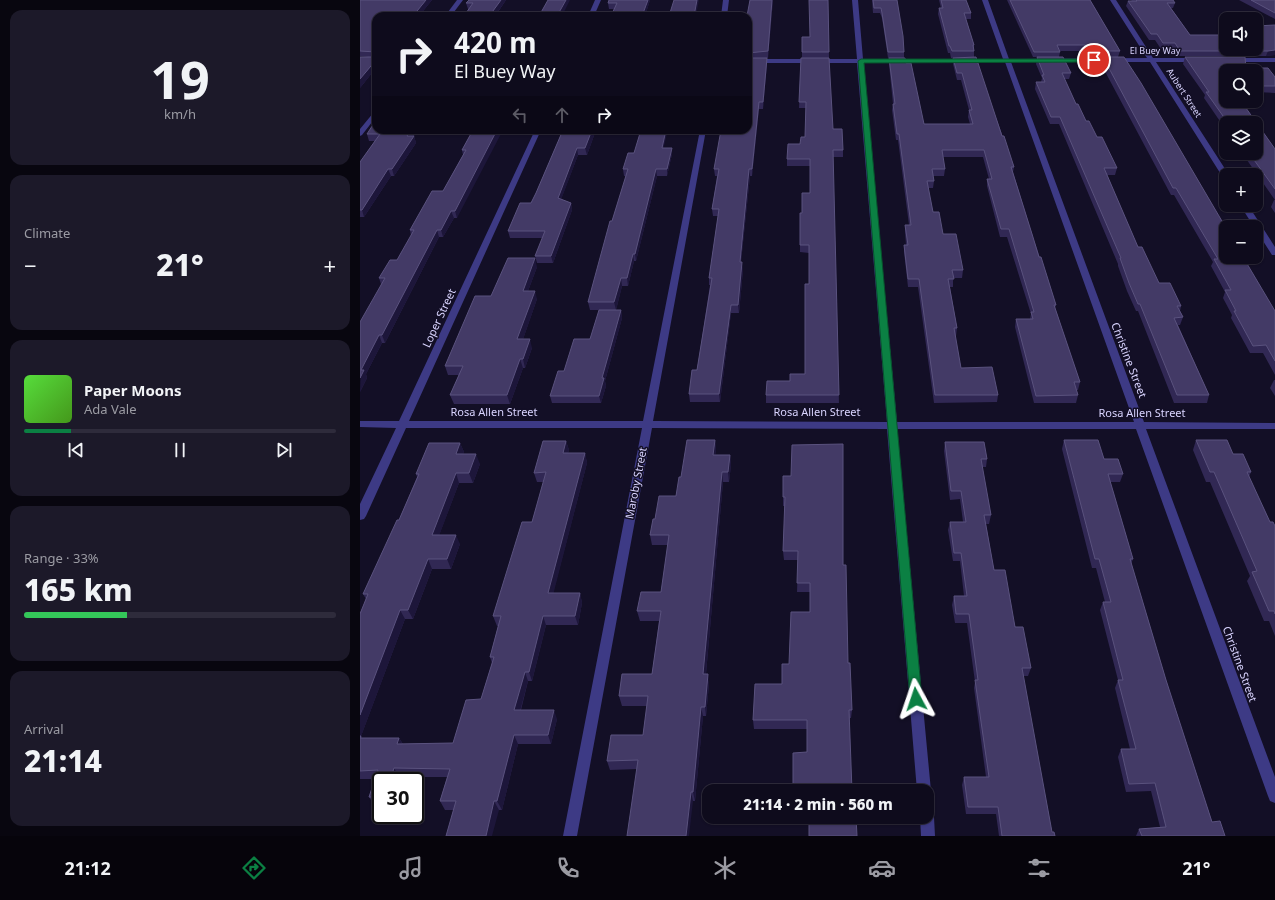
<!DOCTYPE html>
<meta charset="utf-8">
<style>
body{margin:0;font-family:"Noto Sans",sans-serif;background:#1c1929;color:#f1f3f6;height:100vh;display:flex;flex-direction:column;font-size:15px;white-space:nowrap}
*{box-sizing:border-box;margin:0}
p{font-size:13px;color:#9b9ba3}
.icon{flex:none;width:22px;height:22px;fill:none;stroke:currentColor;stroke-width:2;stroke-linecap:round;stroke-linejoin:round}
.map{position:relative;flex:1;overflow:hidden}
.panel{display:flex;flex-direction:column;gap:10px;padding:10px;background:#08060f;width:360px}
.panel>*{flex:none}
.guide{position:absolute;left:12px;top:12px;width:380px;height:122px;border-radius:12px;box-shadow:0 1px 3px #0004,0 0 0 1px #2e2b3b;background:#0e0b1c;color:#f1f3f6;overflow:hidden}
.buttons{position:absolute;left:859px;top:12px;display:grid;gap:8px}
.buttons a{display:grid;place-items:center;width:44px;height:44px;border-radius:8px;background:#0e0b1c;box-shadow:0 1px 3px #0004,0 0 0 1px #2e2b3b;font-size:20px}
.speed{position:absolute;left:12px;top:772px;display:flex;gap:8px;font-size:20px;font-weight:700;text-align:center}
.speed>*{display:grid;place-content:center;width:52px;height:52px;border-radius:50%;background:#0e0b1c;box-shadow:0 1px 3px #0004,0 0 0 1px #2e2b3b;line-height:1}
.speed .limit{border:2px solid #111;border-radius:6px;background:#fff;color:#111}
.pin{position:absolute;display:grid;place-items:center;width:34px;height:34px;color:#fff;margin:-17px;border:2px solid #fff;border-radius:50%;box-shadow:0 1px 4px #0007}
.me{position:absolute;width:44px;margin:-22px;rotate:355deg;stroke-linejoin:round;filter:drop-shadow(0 0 3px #0008)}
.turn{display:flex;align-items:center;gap:14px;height:84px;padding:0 16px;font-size:18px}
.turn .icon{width:52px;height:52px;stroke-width:2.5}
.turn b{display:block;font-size:28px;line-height:34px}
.lanes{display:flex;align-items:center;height:38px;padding:0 16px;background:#0003;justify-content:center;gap:20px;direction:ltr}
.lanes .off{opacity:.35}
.big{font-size:30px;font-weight:800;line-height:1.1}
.panel .card{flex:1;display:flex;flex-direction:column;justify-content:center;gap:6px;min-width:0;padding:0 14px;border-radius:12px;background:#1c1929}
.panel .dial{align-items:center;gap:0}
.dial b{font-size:52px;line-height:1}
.song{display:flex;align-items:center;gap:12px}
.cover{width:48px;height:48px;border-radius:6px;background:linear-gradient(135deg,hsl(110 70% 55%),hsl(100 70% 35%))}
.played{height:4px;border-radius:2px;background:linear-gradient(90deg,#0b8043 15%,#2e2b3b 15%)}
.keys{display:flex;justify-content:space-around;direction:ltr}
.heat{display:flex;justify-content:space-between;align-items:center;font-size:22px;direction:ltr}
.charge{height:6px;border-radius:3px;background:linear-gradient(90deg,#34c759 33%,#2e2b3b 0)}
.trip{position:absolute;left:342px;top:784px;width:232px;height:40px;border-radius:12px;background:#0e0b1c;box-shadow:0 1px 3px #0004,0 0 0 1px #2e2b3b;font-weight:800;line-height:40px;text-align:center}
.dock{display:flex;height:64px;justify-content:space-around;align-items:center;background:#06040b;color:#9b9ba3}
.dock .icon{width:28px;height:28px}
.dock .active{color:#0b8043}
.dock b{font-size:18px;color:#f1f3f6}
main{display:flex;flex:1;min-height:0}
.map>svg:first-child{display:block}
</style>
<main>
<section class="panel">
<div class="card dial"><b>19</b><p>km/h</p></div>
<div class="card"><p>Climate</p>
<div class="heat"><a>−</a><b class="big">21°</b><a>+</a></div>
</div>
<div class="card">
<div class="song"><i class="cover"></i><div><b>Paper Moons</b><p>Ada Vale</p></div></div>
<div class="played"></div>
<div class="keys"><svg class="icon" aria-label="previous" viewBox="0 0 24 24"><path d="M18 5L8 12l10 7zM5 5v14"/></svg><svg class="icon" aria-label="pause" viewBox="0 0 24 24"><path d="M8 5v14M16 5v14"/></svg><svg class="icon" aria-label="next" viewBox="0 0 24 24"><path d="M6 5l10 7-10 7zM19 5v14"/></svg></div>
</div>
<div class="card"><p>Range · 33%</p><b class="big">165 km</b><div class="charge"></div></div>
<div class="card"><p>Arrival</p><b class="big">21:14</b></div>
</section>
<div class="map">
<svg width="915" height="836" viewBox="0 0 915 836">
<rect width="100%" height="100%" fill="#130f26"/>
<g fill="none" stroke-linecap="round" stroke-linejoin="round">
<path fill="#3d3a85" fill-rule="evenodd" d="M97 0H103L91 16H85Z
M235 0H241L234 16H228Z
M363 0H369L367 16H361Z
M492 0H498L503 59H643L622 0H628L649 59 787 58 750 0H756L793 58H837L840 60 837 62H796L869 175H866V178L862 176 790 62H651L784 422 915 423V429H786L915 777V803L910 801 908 796 776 429H537L571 791 567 797V791H557L527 429 292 428 217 836H203L282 428H46L6 516 4 519 0 520V504L36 428 0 427V421H39L175 130H181L49 421H283L340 130H346L293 421 527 422 497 63H388V59H497ZM645 62 774 422H537L503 63Z
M915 58V62H873L870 60 873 58Z
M16 111V117L2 135 0 136V129L14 112Z
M880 205H888L915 247V255H912L896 230V227H894Z
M567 810 572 812 574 817 575 836H561L560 817H567Z"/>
</g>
<path fill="#312854" d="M0 0H72L59 16H16V68L0 88 8 57 0 56Z
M109 0H146L136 15 104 16 109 9H108L106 3Z
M249 0H290L285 16H251L254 9H249L248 3Z
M390 0H413L408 58H397L407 64 403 109H399L392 176H390L381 262 383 270 379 313H371L360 402H330L329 394 337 370 350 285H349V278L358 216H353L352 209 357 176H355L354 169 388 130V16Z
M468 0 469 58H442V52L450 37Z
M512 0H537L544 52V58H528L522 18 520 13H513Z
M579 0H606L611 13V19H606L614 45V57L654 167 653 172 672 234 696 305 695 308 720 382 718 390H716L718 395 716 403H674L655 327 656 319H670L671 314 647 237H640L627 186V179H629L623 157H583L585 169 584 176H573L574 181 573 188H568L573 212 583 234 603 270 602 278H593V287H590L597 328 596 336H595L601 368 638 395 637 402 574 403 558 287H548L544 252V245H546L545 232V225H549L538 140H536L532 110 533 104 529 64V58L546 63 564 124H610L608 117 609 110 601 80H597L593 64V58H602H591L590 53H588L578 14 579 8H581Z
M647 0H730L760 51 758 57H738L734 51H699L700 52 699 57 711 73 709 79H704L716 104 726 121 757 168 755 175H747L778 247 799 283 821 306 820 311 823 317 820 325H818L849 395 847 403H814L778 311H776L767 291 758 266V264L699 124H690L675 89 676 82H681L682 78 676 64 677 57H673Z
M771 0H813L815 3 813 8H811L830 35 866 49 915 25V55L906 56H818L813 49H801L795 40H789L766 6 768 1H772Z
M879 0H915V19Z
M743 57 915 311V375L903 353H890L871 318 872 315 863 298 865 292 851 266 853 262 814 195H811L741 64Z
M825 57H885L886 68H908L915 77V93L896 92V71H866V101H882V103L915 149V200L882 153H896V123H866V130L844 98 845 95 823 64Z
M441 58 483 150V157H473L479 403H406V395L430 381 445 374 449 284V253L440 252V245L442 213 450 193V166H427V159L440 144 445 137 446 108H439Z
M16 130H57L54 136 56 143 34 176H31L4 217H0V162L15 141H9L7 134Z
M113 130 97 218H94L83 237H79L25 343H22L6 374 7 378 0 392 21 284 19 278 37 260 51 236 50 230 83 191 103 155 102 150Z
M203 130H236L227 155H218L201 199 211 203 212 210 193 263H177L175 256 183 238H150L148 231 171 203 176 193Z
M304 148 312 154 307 176H297L276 261H274L268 286H262L256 310H230L228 302 266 176H264L263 169 274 153Z
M914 200H915V213L911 207Z
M177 267 168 291 177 299 163 339 172 348 165 368H163L150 404H94L90 395 99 375H88L85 366 131 296Z
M261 310 262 318 245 381 246 386 241 403H192L190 396 204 371 230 339Z
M914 380H915V396L910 388Z
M355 440 356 450 355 455H370L371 465 369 482H363L346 674 349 684 346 716H343L335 801H333L277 769 250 770 247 761 283 735 287 706H262L259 696 292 674 299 621H280L277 611 301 592 308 545H292L290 535 295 519 316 496 321 477Z
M704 440 744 459 763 474 760 482H750L773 559 771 564 806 680 852 822 865 836H776L779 829 800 827 791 791 766 792 758 757 761 749H770L755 688 758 680 740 610 743 602H745L736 568H732L702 449Z
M836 440 873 454 891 472 889 477 910 522 915 526V636L909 621H904L887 581 890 576 850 482H846L833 450Z
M206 441 209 450 208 453H225L227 463 193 593H220L222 603 218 625H186L172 681H168L161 710 197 719 191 744H158L142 810H85L80 801 87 777H39L38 781H21V805L15 806 9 797 15 779H0V613L6 599 3 594 39 520 57 477 56 474 100 443 104 452 103 454 120 464 113 483H99L79 535 100 544 91 569H72L53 619H45L1 736 2 738H39L43 744 93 743 121 699 132 663 130 657 138 626H137L133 616 172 522 184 482H177L174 473Z
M585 442 627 459 626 467H622L631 515 629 524H626L634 570 671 668 668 676H663L692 832 695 836H639L636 814H606L602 785 604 777H626L614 688 615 682 607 623H595L592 605 594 596H604L600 561H593L588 530 590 522H603L600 499 590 500 584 451Z
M423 476 483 565 488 663 492 710 491 718H490L433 790 447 752V729H394L393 720 422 684 429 664 450 612V592H437L438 560H424L423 551 425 506H423Z
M390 817H496L449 825H391Z"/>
<path fill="#1d163a" d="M66 0H72L59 16H53Z
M141 0H146L135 16 130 15Z
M206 0H210L202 16H197Z
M288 0H290L285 16H282Z
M337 0H339L336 16H334Z
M412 0H413L408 58V51Z
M915 50V55L906 56 908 51Z
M407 58V64L403 109V102Z
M16 60V68L0 88V79Z
M399 102V109L392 176V169Z
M51 130H57L51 140 54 136 56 143 34 176 32 169 47 136Z
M137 130H143L97 218 95 211Z
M232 130H236L227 155 225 148Z
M306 130H308L302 154V148Z
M217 148 218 155 201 200 198 198 200 193Z
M312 148V154L307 176V169Z
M28 169 31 176 4 217 2 210Z
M296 169 297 176 276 261 275 254Z
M389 169 390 176 380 270V262Z
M211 203 212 210 193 263 191 256Z
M91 211 94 218 83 237 81 230Z
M77 230 79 237 25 343 22 335Z
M273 254 274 261 268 286 267 278Z
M175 258 177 267 165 299 163 291Z
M382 262 383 270 379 313 378 305Z
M261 278 262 286 256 310 254 302Z
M175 291 177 299 160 348 157 339Z
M371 305V313L360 402 359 394Z
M261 310 262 318 245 381 246 386 241 403 239 396 242 378Z
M19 335 22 343 6 374 7 378 0 392 1 370Z
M170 339 172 348 165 368 163 359Z
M160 359 163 368 150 404 147 395Z
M355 440 356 450 354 465 353 455Z
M206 441 209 450 205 463 203 453Z
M100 443 104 452 99 464 96 454Z
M225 453 227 463 191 603 188 593Z
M116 454 120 464 113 483 109 473Z
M370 455 371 465 369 482 368 472Z
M362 472 363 482 345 684 343 674Z
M96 473 99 483 76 544 72 535Z
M96 535 100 544 91 569 87 559Z
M68 559 72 569 53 619 48 610Z
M220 593 222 603 218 625 215 616Z
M40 610 45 619 0 739V715Z
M183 616 186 625 172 681 169 672Z
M165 672 168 681 158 719 154 710Z
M348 674 349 684 346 716 345 707Z
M341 707 343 716 335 801 333 792Z
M194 710 197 719 191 744 188 735Z
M154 735 158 744 142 810 137 801Z
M39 738 44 746 37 744Z
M34 768 39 777 38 781H30Z
M331 792 333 801 329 836H326Z
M134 801 139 810 132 836H126Z"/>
<path fill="#433a66" stroke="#5a527e" d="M0 0H66L53 16H16V60L0 79V57H14L16 52 0 51Z
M109 0H141L130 15H141V16H104L113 3H106Z
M188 0H206L197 16H179Z
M249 0H288L282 16H251L257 3H248Z
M314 0H337L334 16H309Z
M390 0H412L408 51 388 53V16H387Z
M449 0H468L469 52H442V37H450Z
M513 0H537L543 36 544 52H528L522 13 521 8H514Z
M581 0H606L611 13H604L614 45H613L614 51H592L590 46H589L579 8H583Z
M650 0H730L760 51H739L735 45H697L700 52H674Z
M776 0H813L815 3H807L830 35H866V49H896V26L915 25V50L908 51H820L815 43H803L797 34H791L768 1H777Z
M891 0H915V13Z
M616 57 642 136H644L654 167H651L672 234 679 257H681L696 305H694L720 382H714L718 395 676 396 656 319H673L671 312H674L649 229H641L627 179H632L624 150H582L585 169H572L574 181H567L573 212H579L583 234H596L603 270H592L594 279H588L597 328H594L601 368 632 367 638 395H575L559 279H548L544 245H548L545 225H551L539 134H537L533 104H535L529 58H545L546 63H551L564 124H613L609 110H612L602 73H597L593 58Z
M677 57H703L711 73H702L716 104H718L726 121H729L737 137H742L757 168H744L778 247H782L799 283H810L821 306H817L823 317 814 318 849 395H817L780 304H778L769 283 760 258H761L700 117H691L676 82H685L682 75H684Z
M743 57H764L781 83 866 228V257H883L915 311V361L906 345 893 346 874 311H876L865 290H871L854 259H858L816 188H813Z
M825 57H885L886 68H908L915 77V86H896V71H866V101H882H881L915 149V189L889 153H896V123H868L846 92H849Z
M388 58H407L403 102H399L392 169H389L380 262H382L378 305H371L359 394H329L332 370H337L352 278H349L359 209H352L359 169H354L361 130H388Z
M441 58H469L473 129H482L483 150H473L479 395H406L407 381H430V374H445V284H449V245H440V213H442V193H450V159H427L428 144H440L441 137H445L446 102H439Z
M16 120V130H51L47 136H54L32 169H28L2 210H0V162L20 134H7Z
M113 130H137L95 211H91L81 230H77L22 335H19L1 370H4L0 378V322L25 278H19L30 260H37L54 230H50L72 191H83L106 150H102Z
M203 130H232L225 148H217L200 193 198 198 211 203 191 256H175L185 231H148L160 203H171L176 193Z
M281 130H306L302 148H312L307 169H296L275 254H273L267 278H261L254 302H228L250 221H252L268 169H263L268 153H274Z
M148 258H175L163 291H175L157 339H170L163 359H160L147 395H90L103 366H85L115 296H131Z
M239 310H261L242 378H244L239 396H190L198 371H204L214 339H230Z
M327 440H355L353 455H370L368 472H362L343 674H348L345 707H341L333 792H331L326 836H267L278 760 247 761 251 735H283L288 696H259L262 674H292L301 611H277L281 592H301L309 535H290L293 519H295L299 496H316L319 477H321Z
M704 440H738L744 459H758L763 474H748L773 559H770L806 680 852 822 860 821 865 836H782L779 829 806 827 795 783 769 784 761 749H776L758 680H763L743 602H751L739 559H735Z
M836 440H867L873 454H883L891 472H887L910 522H913L915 526V614L914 611H909L892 572 897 571 854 472H850Z
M183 441H206L203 453H225L188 593H220L215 616H183L169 672H165L154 710H194L188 735H154L137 801H134L126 836H86L96 801H80L90 769 34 768 30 781H21V797H9L18 770 0 771V736H1L0 738H39L37 744 93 743 106 700 121 699 134 657H130L141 616H133L162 522H172L186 472 174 473Z
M585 442H624L627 459H621L631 515H624L634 570H645L655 627H663L671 668H662L692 832H694L695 836H642L638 807H608L604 777H629L615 680H618L609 614H596L594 596H607L601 553H594L590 522H606L601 491H591Z
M69 443H100L96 454H116L109 473H96L72 535H96L87 559H68L48 610H40L0 715V614L8 594H3L37 520H39L59 474H56Z
M483 444V565H486L488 663H490L492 710H489L492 791H391V790H433V753L447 752V720H393L395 684H422V664H429L431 612H450V583H437L438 551H423L425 497H423V476H431L432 445Z
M449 817H496L497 836H449Z"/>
<path fill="#0b8043" stroke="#07532c" d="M501 59H734L736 60 734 62 504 63 562 699 561 703 556 705 552 703 550 699 498 61Z"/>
<g text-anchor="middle" stroke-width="3" stroke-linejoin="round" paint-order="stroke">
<g font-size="9" fill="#d9d4ff" stroke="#130f26">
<text x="795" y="54">El Buey Way</text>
<text transform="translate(824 93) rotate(57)" y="3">Aubert Street</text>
</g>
<g font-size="11" fill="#d9d4ff" stroke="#130f26">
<text transform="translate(79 318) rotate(-65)" y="4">Loper Street</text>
<text transform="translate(769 360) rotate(69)" y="4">Christine Street</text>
<text x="134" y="416">Rosa Allen Street</text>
<text x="457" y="416">Rosa Allen Street</text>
<text x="782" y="417">Rosa Allen Street</text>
<text transform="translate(276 483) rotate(-79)" y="4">Maroby Street</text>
<text transform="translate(880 664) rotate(70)" y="4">Christine Street</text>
</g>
</g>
</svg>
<div class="buttons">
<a><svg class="icon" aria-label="sound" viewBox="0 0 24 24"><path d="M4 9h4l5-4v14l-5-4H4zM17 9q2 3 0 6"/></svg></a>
<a><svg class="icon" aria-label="search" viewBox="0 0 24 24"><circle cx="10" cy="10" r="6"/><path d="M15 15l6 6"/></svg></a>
<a><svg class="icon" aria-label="layers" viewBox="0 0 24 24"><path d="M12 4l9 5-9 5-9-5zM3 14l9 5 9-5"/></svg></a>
<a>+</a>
<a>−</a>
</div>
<div class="speed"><div class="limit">30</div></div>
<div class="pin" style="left:734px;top:60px;background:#d93025"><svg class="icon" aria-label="arrive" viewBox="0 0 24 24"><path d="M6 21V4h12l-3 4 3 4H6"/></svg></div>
<svg class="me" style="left:556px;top:699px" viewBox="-20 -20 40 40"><path d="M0-17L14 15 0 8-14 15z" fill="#0b8043" stroke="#fff" stroke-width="4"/></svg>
<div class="trip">21:14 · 2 min · 560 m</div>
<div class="guide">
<div class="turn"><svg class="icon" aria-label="right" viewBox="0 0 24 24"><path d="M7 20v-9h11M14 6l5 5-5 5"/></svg><div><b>420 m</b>El Buey Way</div></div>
<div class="lanes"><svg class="icon off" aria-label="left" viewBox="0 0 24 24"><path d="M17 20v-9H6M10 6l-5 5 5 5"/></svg><svg class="icon off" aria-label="ahead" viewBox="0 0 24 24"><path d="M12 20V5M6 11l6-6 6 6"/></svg><svg class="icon" aria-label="right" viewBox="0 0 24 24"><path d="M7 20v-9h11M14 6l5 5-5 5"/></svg></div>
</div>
</div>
</main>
<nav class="dock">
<b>21:12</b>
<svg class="icon active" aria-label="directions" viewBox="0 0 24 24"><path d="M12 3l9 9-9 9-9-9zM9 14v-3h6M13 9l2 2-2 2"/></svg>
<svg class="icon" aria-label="music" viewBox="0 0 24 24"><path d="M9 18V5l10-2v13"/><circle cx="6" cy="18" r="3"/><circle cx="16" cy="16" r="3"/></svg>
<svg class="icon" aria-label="phone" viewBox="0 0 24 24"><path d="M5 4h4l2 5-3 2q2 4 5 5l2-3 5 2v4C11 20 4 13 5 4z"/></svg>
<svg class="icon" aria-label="climate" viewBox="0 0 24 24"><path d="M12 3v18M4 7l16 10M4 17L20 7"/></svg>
<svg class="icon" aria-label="car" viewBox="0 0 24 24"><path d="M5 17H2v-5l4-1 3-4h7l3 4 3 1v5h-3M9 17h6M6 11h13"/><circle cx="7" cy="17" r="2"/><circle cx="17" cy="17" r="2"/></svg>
<svg class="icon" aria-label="filters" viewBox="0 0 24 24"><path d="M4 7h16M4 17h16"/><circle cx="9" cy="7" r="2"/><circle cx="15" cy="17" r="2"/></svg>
<b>21°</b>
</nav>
